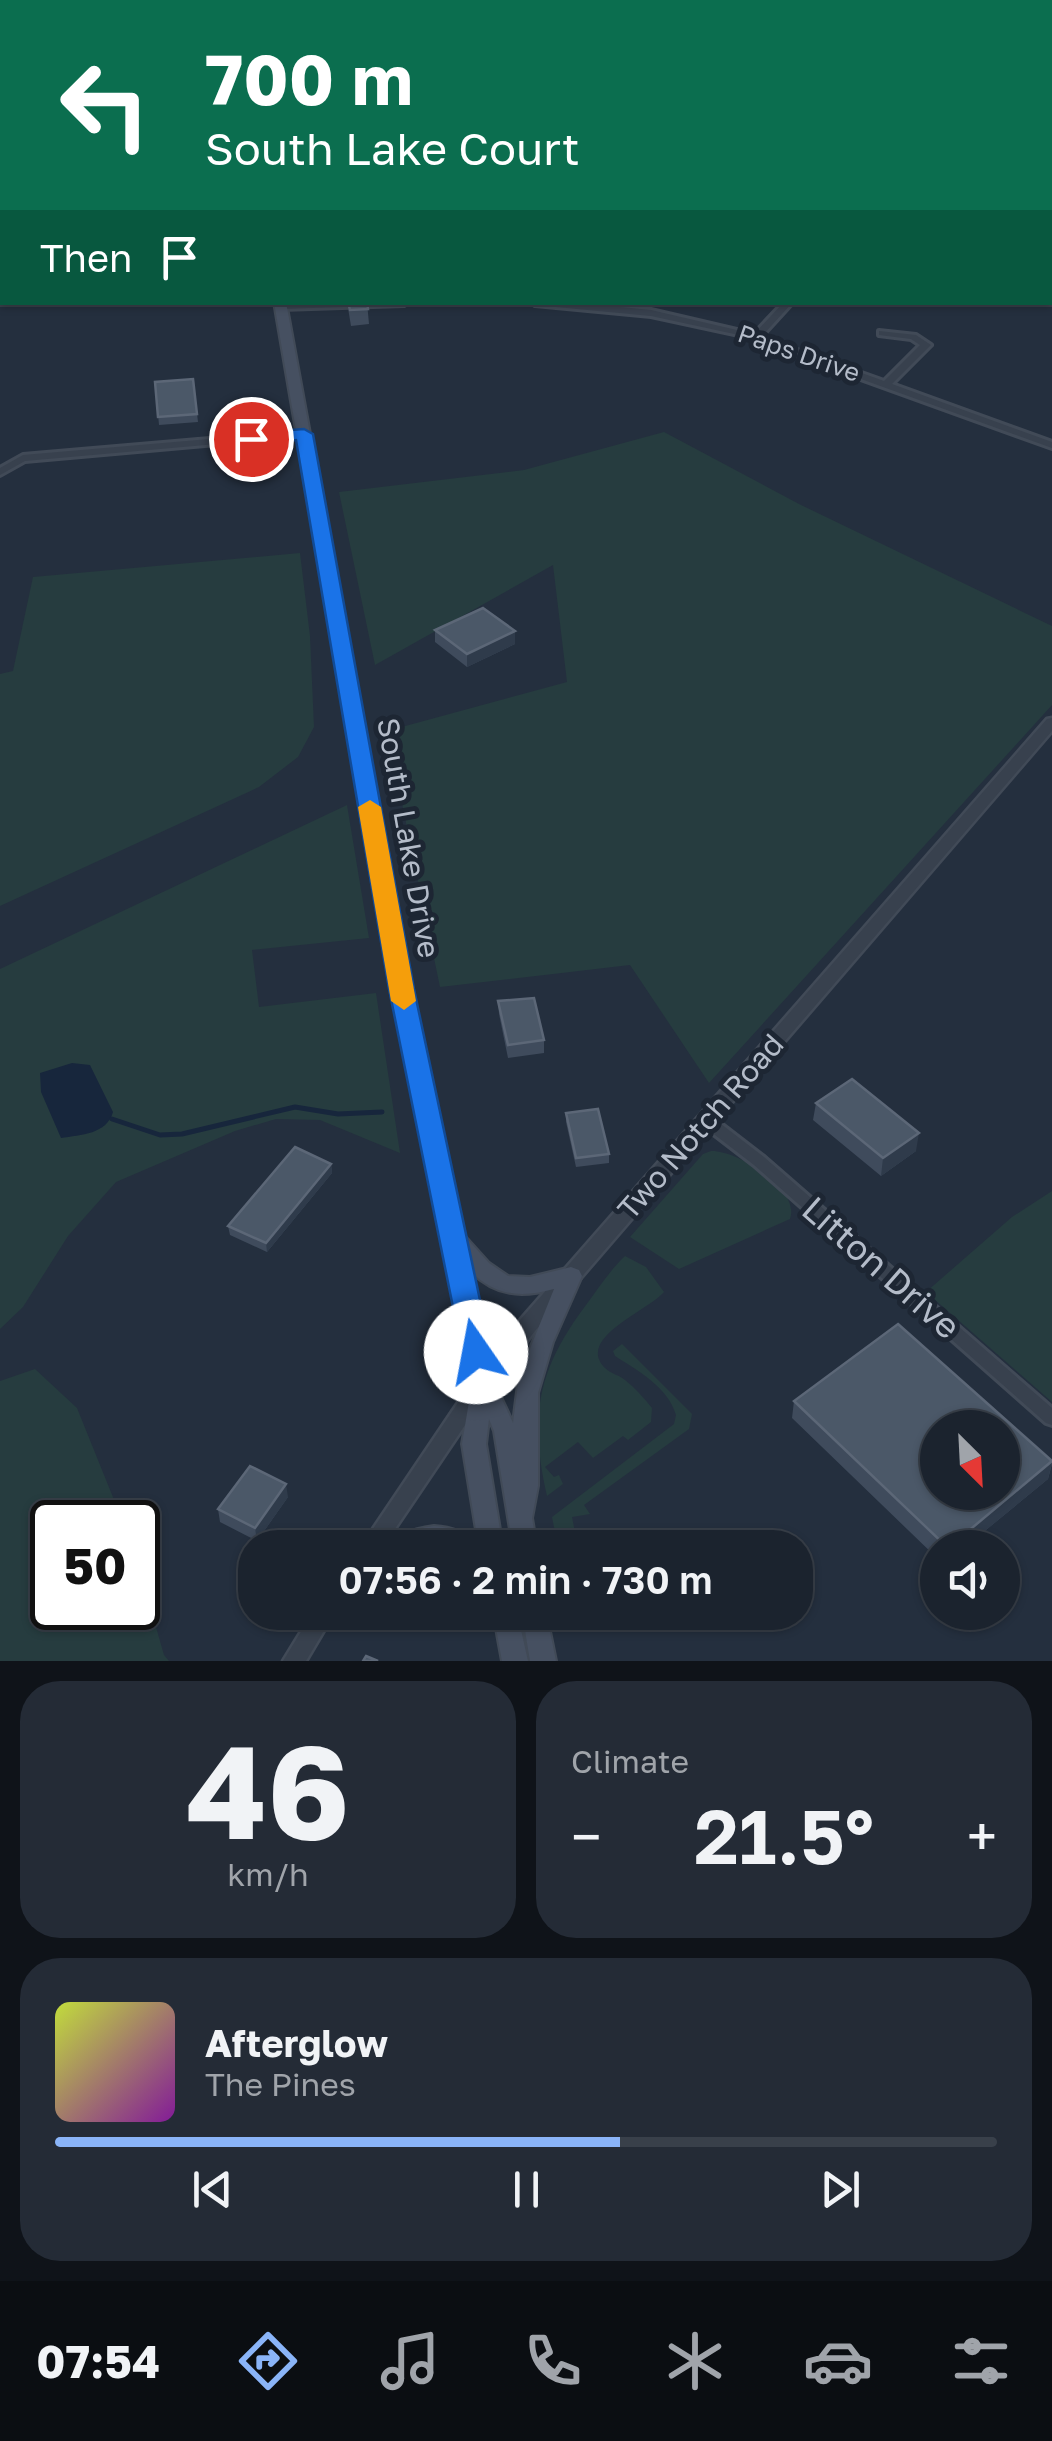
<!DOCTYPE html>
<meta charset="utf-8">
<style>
body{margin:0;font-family:"Golos Text",sans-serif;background:#242b36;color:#f1f3f6;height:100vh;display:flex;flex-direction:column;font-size:38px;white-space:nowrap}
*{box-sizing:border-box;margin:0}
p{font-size:32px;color:#a0a4aa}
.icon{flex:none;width:55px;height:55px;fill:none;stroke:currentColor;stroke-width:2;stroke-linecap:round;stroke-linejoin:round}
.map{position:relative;height:1661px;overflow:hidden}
.drawer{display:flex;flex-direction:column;gap:20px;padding:20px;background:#0f1319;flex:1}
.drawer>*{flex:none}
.hud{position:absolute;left:0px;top:0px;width:1052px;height:305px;box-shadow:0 2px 8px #0004,0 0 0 2px #39404a;background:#0b6e4f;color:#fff;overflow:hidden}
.needle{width:65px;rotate:156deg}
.tools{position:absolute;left:920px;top:1410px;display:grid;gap:20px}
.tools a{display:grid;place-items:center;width:100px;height:100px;border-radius:50%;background:#1b232e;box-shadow:0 2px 8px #0004,0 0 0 2px #39404a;font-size:50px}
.speed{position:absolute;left:30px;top:1500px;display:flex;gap:20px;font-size:50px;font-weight:700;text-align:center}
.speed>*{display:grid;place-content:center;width:130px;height:130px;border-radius:50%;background:#1b232e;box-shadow:0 2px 8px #0004,0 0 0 2px #39404a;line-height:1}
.speed .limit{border:5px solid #111;border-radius:15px;background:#fff;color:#111}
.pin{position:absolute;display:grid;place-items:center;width:85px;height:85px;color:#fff;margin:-42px;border:5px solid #fff;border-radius:50%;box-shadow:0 2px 10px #0007}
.me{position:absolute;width:110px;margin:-55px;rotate:348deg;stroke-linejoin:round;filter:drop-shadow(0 0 8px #0008)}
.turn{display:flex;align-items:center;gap:35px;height:210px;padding:0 40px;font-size:45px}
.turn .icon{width:130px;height:130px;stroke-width:2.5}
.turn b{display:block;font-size:70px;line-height:85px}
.then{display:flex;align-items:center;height:95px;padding:0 40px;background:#0003;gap:20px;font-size:38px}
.big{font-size:75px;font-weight:600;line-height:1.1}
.drawer .card{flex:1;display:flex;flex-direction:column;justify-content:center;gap:15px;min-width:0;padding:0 35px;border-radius:40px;background:#242b36}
.drawer .dial{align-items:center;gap:0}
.dial b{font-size:130px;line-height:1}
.song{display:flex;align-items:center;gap:30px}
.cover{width:120px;height:120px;border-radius:15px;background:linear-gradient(135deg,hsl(70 70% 55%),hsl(290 70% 35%))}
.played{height:10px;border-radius:5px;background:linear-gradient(90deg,#8ab4f8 60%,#39404a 60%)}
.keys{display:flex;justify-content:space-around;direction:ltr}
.heat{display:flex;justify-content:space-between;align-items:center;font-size:55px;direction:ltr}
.drawer .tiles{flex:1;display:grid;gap:20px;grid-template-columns:1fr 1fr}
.card:last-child{grid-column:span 2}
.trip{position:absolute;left:238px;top:1530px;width:575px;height:100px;border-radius:40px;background:#1b232e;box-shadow:0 2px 8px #0004,0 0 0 2px #39404a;font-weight:600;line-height:100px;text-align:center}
.dock{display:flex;height:160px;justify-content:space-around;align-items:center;background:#0b0e12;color:#a0a4aa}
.dock .icon{width:70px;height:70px}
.dock .on{color:#8ab4f8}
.dock b{font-size:45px;color:#f1f3f6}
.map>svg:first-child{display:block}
</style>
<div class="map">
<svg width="1052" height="1661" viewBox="0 0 1052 1661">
<rect width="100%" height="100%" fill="#242f3e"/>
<path fill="#263c3f" d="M664 432 799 504 1052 626V705L709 1083 630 965 440 987 387 731 567 682 553 565 375 665 339 492 524 470Z
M300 553 310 636 314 727 298 757 259 787 0 906V674L13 671 33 577Z
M347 805 369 938 252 950 259 1007 376 993 400 1153 320 1120 276 1119 235 1131 116 1182 68 1236 23 1307 0 1329V969Z
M711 1151C737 1150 801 1189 790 1219L679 1269 630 1237 703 1154Z
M1052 1191V1402L926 1292 1012 1217Z
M625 1256 646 1267 664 1292C648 1311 575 1338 605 1368 611 1374 619 1375 625 1380 635 1388 644 1398 652 1408L651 1422 628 1440 623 1436 593 1458 578 1442 545 1467 554 1477 559 1475 563 1484 547 1496C529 1417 537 1370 586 1305 598 1289 610 1270 625 1256Z
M622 1344 692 1414 689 1429 584 1505 590 1514 572 1517 578 1547H558L552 1517 674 1424 676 1415C668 1387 637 1370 615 1356L613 1351Z
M35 1369 77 1408 123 1522H52V1608H138V1564L164 1655 169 1661H0V1381Z"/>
<path fill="#17263c" d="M72 1063 90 1065 113 1112C107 1134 81 1135 61 1138L41 1092 40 1073Z"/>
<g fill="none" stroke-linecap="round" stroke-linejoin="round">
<path stroke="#17263c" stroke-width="5" d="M112 1119 160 1135 182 1134 295 1107 338 1114 382 1112"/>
<g stroke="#414a57" stroke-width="6">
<path id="minor" d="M1050 47H1052V52H1050Z
M2 266V272L0 273V267Z
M408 302 404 305 281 309 276 306 281 303 305 302Z
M531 302H569L651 310 754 334 784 302H793L761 337 884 381 920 345 911 339 879 335V331L916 335 931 345 892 384 1052 442V448L739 335 651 316 535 305Z
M304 431 309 434 308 436 25 461 0 475V468L23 455Z
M707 1116 712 1117 764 1157 1052 1408V1425L1046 1423 754 1165 702 1125 700 1121 702 1117Z"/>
</g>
<g stroke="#414a57" stroke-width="5">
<path id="tertiary" d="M1052 718V731L535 1331 490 1388 382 1548H360L476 1376 521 1319 1047 719Z
M313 1612H335L306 1661H283Z"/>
</g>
<g stroke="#414a57" stroke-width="4">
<path id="secondary" d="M217 0H227L228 2H218Z
M274 302H286L417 1020 462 1233 489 1263 508 1276 530 1277 571 1267 579 1270 582 1276 553 1342 538 1393V1486L532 1518 537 1548H513L494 1431 489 1419 486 1444 503 1548H479L462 1444 472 1383 397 1020ZM471 1272C496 1296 521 1298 554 1289L519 1376 513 1423 494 1382Z
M434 1526C449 1527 471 1532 478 1548H389C396 1533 418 1528 434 1526Z
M493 1612H517L528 1661H502Z
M522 1612H546L556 1661H530Z"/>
</g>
<use href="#minor" fill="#38414e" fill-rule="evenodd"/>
<use href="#tertiary" fill="#38414e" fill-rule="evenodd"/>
<use href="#secondary" fill="#465061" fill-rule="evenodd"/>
</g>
<path fill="#3f4b5c" d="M347 302H367L369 324 351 326Z
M193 379 198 422 159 425 155 382Z
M435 630 515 644 467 667 435 642Z
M498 1001 544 1040V1053L508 1058 499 1014Z
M816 1103 916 1151 881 1176 813 1120Z
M566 1113 609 1154V1163L576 1167 566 1122Z
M331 1164 332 1173 267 1252 230 1235 228 1226Z
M794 1401 1052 1461V1464L1048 1479 964 1548H938V1559L792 1418Z
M288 1497 257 1541 220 1522 218 1509Z"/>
<path fill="#2f3b4b" d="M515 631V644L467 667V654Z
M919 1133 916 1151 881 1176 883 1158Z
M331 1164 332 1173 267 1252 266 1243Z
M1052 1462 1048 1479 964 1548H948Z
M286 1484 288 1497 257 1541 255 1528Z"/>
<path fill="#4b5868" stroke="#5c6777" stroke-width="2.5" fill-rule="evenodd" d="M348 302H367L368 309 350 310Z
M193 379 197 414 158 417 155 382Z
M483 608 515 631 467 654 435 630Z
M534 998 544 1040 508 1045 498 1001Z
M852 1079 919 1133 883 1158 816 1103Z
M598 1109 609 1154 576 1158 566 1113Z
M295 1147 331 1164 266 1243 228 1226Z
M898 1324 1052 1461 948 1548 794 1401ZM938 1428H1002V1492H938Z
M250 1466 286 1484 255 1528 218 1509Z
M366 1656 378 1661H363Z"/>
<path fill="#1a73e8" stroke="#114b97" stroke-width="2.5" d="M304 429 313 434 414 989 491 1352 487 1360 476 1364 466 1360 462 1352 389 989 296 440 251 444 242 439 251 433Z"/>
<path fill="#f59e0b" d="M370 800 381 807 416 1001 404 1010 391 1001 358 807Z"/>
<g text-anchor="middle" stroke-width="10" stroke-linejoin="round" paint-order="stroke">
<g font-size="25" fill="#b4bcc9" stroke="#1d2633">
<text transform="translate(799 353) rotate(19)" y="9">Paps Drive</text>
</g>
<g font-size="30" fill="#b4bcc9" stroke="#1d2633">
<text transform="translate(408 838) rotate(80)" y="10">South Lake Drive</text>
<text transform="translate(701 1127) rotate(-49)" y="10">Two Notch Road</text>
</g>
<g font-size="35" fill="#b4bcc9" stroke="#1d2633">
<text transform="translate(881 1268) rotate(41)" y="12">Litton Drive</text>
</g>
</g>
</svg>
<div class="tools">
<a><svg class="needle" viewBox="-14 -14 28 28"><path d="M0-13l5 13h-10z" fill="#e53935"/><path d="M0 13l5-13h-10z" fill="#a0a4aa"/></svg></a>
<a><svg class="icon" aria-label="sound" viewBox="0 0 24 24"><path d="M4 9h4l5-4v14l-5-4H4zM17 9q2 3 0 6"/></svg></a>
</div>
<div class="speed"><div class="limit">50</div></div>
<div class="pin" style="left:251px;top:439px;background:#d93025"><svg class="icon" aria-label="arrive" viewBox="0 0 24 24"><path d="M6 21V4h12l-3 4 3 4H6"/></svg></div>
<svg class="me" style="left:476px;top:1352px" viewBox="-20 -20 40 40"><circle r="19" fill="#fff"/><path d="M0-13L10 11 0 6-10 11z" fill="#1a73e8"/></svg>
<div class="trip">07:56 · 2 min · 730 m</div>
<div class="hud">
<div class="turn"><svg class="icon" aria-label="left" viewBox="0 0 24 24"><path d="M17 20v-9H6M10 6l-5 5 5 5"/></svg><div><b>700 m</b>South Lake Court</div></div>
<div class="then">Then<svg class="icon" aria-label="arrive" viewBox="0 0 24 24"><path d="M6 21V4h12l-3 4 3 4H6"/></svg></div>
</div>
</div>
<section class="drawer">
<div class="tiles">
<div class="card dial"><b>46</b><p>km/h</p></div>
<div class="card"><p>Climate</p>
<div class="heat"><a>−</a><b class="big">21.5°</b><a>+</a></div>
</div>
<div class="card">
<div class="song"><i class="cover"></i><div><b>Afterglow</b><p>The Pines</p></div></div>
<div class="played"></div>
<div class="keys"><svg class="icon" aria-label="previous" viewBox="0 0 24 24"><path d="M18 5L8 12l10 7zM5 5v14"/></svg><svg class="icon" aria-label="pause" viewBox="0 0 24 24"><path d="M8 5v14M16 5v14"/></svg><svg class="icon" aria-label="next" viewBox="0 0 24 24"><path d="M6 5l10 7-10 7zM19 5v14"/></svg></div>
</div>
</div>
</section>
<nav class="dock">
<b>07:54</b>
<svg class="icon on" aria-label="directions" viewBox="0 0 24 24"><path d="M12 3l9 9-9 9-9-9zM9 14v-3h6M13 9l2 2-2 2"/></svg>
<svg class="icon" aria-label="music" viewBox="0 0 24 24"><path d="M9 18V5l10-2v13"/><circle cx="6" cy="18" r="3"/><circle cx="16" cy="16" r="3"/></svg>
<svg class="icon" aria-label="phone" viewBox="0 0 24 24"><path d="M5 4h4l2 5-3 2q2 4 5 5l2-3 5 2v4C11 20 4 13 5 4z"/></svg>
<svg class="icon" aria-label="climate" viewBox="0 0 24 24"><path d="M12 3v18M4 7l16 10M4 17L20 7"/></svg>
<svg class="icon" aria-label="car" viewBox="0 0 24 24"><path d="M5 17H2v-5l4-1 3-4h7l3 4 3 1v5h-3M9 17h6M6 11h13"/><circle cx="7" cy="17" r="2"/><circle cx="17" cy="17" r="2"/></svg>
<svg class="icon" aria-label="filters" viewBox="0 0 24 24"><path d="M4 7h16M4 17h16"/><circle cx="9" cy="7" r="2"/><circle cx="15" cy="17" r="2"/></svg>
</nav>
